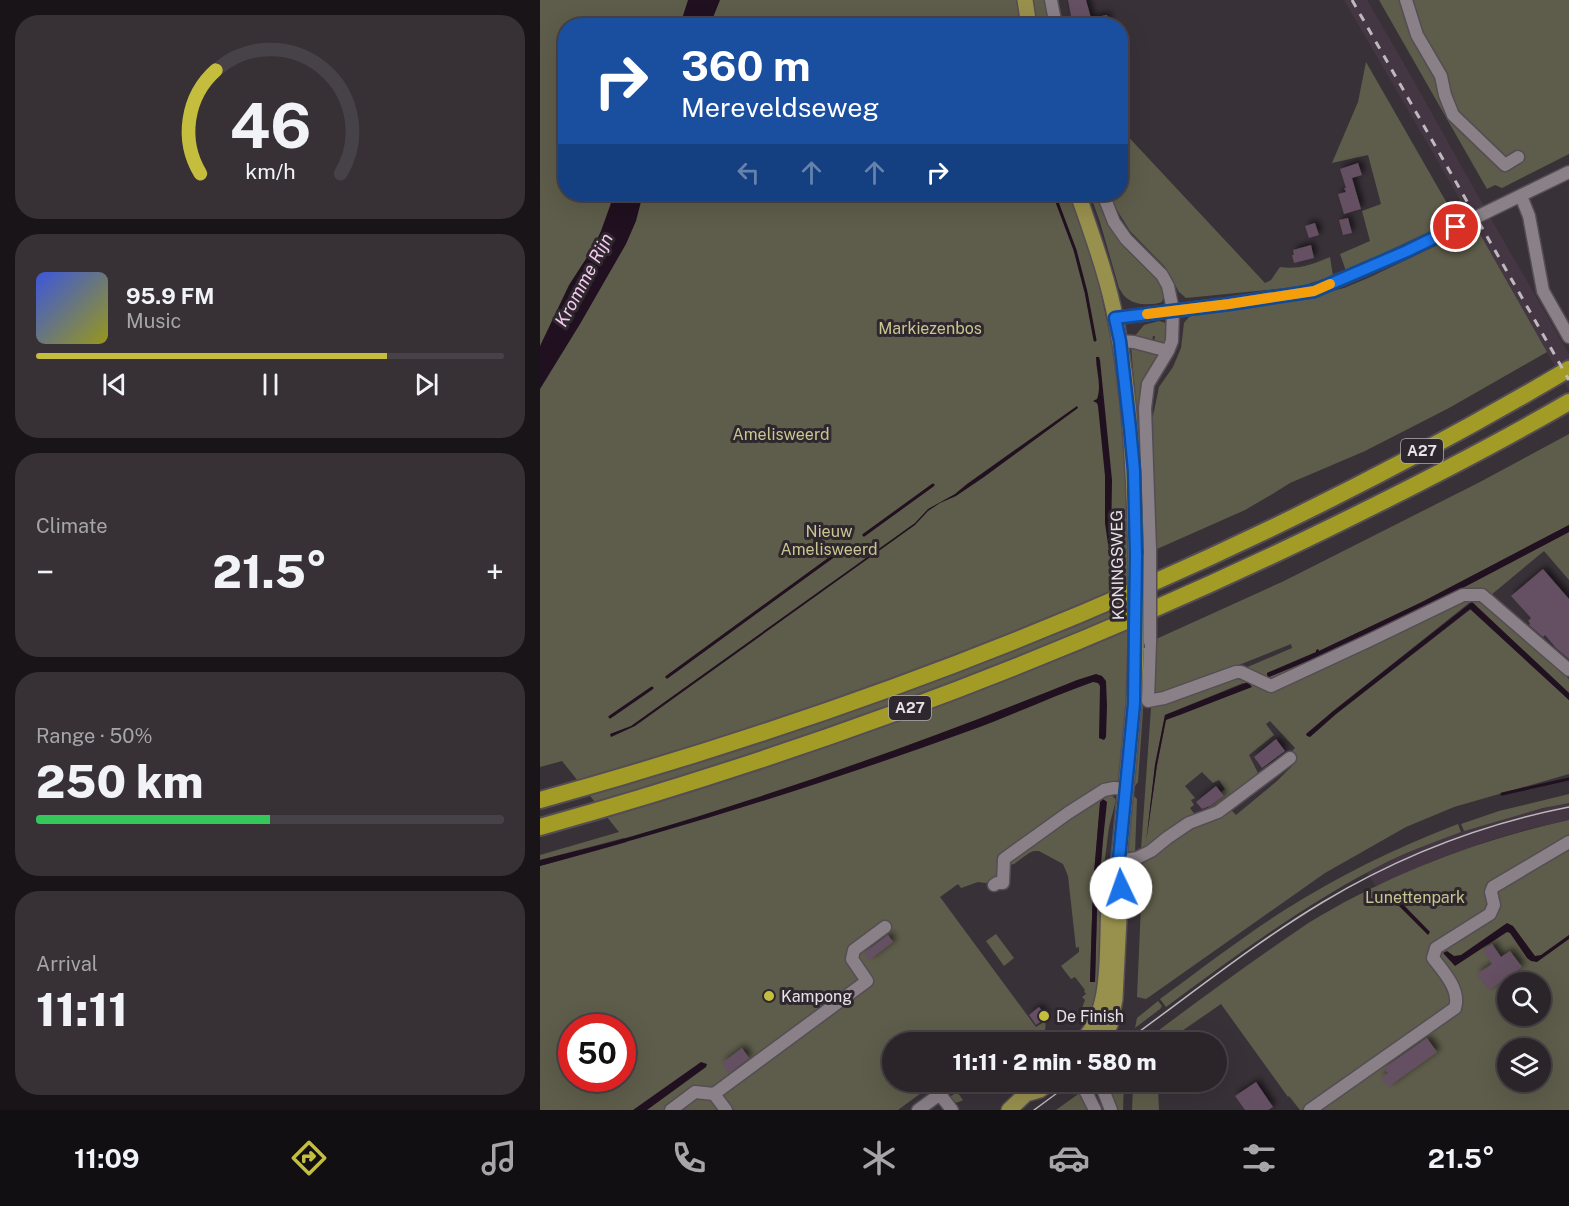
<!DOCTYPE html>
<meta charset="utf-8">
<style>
body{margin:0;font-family:"Public Sans",sans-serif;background:#373136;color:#f1f3f6;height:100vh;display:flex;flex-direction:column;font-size:22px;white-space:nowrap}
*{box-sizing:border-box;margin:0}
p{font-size:20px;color:#a6a5a8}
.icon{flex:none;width:33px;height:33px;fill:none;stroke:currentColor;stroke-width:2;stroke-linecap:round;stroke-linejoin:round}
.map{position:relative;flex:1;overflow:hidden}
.drawer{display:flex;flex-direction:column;gap:15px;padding:15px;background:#181417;width:540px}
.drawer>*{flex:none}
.hud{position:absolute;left:18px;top:18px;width:570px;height:183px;border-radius:24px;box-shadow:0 6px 24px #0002,0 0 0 2px #474247;background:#1a4fa0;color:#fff;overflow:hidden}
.fabs{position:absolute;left:957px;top:972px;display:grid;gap:12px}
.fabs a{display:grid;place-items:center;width:54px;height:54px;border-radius:50%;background:#2b252a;box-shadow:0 6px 24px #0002,0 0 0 2px #474247;font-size:30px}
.speed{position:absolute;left:18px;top:1014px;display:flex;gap:12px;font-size:30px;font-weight:700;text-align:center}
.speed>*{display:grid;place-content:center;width:78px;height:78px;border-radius:50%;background:#2b252a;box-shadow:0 6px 24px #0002,0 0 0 2px #474247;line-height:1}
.speed .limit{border:9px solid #d22;background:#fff;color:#111}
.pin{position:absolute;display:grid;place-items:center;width:51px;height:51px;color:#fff;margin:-26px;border:3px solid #fff;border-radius:50%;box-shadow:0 2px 6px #0007}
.me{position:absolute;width:66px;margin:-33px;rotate:357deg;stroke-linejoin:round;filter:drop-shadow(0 0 4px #0008)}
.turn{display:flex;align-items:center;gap:21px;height:126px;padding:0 24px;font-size:27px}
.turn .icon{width:78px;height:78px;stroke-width:2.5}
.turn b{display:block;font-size:42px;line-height:51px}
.lanes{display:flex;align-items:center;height:57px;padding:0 24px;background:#0003;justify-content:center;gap:30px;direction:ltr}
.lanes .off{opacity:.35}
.big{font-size:45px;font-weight:800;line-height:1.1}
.drawer .widget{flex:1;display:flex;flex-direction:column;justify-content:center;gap:9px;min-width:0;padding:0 21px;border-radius:24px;background:#373136}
.drawer .dial{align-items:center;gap:0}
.dial svg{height:156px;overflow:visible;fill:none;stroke:#474247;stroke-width:7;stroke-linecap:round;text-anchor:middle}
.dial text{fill:#f1f3f6;stroke:none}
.song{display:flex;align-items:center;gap:18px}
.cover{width:72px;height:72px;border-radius:9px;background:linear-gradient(135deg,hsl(230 70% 55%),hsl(60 70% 35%))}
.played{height:6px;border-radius:3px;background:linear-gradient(90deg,#c4bd3e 75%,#474247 75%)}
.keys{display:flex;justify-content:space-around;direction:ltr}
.heat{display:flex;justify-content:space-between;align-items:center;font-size:33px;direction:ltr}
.charge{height:9px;border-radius:4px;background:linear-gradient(90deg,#34c759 50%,#474247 0)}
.trip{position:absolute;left:342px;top:1032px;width:345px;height:60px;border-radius:30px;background:#2b252a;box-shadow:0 6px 24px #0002,0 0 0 2px #474247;font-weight:800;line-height:60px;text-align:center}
.menu{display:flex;height:96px;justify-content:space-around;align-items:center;background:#110f11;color:#a6a5a8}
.menu .icon{width:42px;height:42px}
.menu .active{color:#c4bd3e}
.menu b{font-size:27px;color:#f1f3f6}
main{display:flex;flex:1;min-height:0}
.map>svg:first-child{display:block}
</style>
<main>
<section class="drawer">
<div class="widget dial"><svg viewBox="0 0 100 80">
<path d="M14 69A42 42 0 1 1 86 69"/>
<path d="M14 69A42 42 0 0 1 22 16" stroke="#c4bd3e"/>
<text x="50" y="56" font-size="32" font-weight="700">46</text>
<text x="50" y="72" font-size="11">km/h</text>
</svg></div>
<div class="widget">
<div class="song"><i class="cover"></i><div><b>95.9 FM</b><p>Music</p></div></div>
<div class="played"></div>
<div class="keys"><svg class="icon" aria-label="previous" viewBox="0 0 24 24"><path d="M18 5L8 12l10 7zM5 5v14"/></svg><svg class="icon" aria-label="pause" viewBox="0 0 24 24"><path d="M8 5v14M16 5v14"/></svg><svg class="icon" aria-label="next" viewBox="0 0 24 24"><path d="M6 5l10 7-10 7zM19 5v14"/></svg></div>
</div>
<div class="widget"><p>Climate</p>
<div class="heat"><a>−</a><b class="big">21.5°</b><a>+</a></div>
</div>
<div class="widget"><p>Range · 50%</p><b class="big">250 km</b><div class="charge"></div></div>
<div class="widget"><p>Arrival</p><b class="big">11:11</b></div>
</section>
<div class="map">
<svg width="1029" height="1110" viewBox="0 0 1029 1110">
<defs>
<filter id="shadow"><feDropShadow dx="3.5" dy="-3.5" stdDeviation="3" flood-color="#0009"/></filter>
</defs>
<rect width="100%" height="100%" fill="#393138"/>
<path fill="#443743" d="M804 0H827L867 69 951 219 1029 354V391L936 227Z
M1029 802V820L992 828 951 840 898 859 836 886 826 872 888 844 945 823Z"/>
<path fill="#5e5d4b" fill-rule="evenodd" d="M0 0H481L486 25 26 26V194H533L552 254 572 344 585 439 588 480 587 648 589 674 581 779 573 784 571 794 576 800 569 827 564 866 561 973 553 1014H548V1008H542L545 1000 542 997 546 994 544 991 545 990 535 977 531 979 521 966 539 952V947L536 948 528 876 523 864 499 851H494L489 853 474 864 468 865 457 880 445 883 438 882 421 888 418 884 400 897 496 1027 505 1021C507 1031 503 1035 496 1042H352V1082H429L417 1092 423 1100C417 1104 413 1103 408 1098L414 1094 411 1089 404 1093 396 1082 358 1110H0V866L87 842 84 838 0 860V855L79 832 22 761 0 767ZM560 805C561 827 566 853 558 874L555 982H550L553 885ZM32 1028H82V1078H32Z
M491 0H509L513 25H496Z
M839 0H1029V154L962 188 955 185 947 189Z
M826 62 916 219 806 271 800 254 830 241 822 211 841 204 828 155 792 163 818 102Z
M581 129 725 283 731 280 740 267C758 270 774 264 790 257L793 276 765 285 746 288 646 298 639 292 625 267 590 231 580 215 568 194H580Z
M550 194H559L615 273C620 283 626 292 622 302 613 305 597 306 588 299 584 297 581 291 579 288L560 222Z
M936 227 1007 352 909 408 825 451 750 483 729 496 705 510 617 549V545L614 547 613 416 619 387 633 367 641 348 644 323 649 317 655 314 755 301 804 288 828 278Z
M619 321 626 323C631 335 628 345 614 345L615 336H613L612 341 594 337 604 325Z
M591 346 619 354 621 357 610 376 605 548 604 547 602 536 596 405Z
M1029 434V525L882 602 779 651 778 649 777 652 727 673V675L729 677 792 651 932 582 1029 532V580L1004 551 951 595 939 592 734 682 703 669 752 648 751 644 664 679 616 695 613 693 614 640 744 581 938 483Z
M928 598 938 599 1029 679V693L932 602 929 603 792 712 770 737 796 714 931 609 1029 700V774L914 807 866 827 785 873 609 997 606 999 597 997 603 859 631 838 688 807 696 815 737 781 755 763 749 754 755 748 730 721 726 724 734 735 709 755 719 775 666 814 664 811 684 796 681 792 685 789 679 780 673 783 662 772 645 786 655 798 651 800 654 805 650 808 656 816 613 848 601 850 611 708 616 703 701 677 721 686ZM703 683 711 687 640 715 626 719 617 765 607 837 615 765 625 715Z
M604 648 605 682 598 782 595 786H593Z
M592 794 597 799 595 853 587 851Z
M1029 794V803L1003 808 924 831 921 824 959 811Z
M1029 820V1110H760L749 1096 748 1097 681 1004 626 1042H603C646 1010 690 977 735 946 750 936 764 925 780 916 857 871 942 839 1029 820ZM968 982H1000V1016H968ZM968 1048H1000V1082H968Z
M918 824 921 832C897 841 872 850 849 861 769 901 698 954 626 1007L620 999C661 969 701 938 743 911 798 876 857 847 918 824Z
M456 934 474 958 464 966 446 941Z
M618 1001 622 1006 620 1009 595 1028 597 1018Z
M567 1082H584L583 1110H577L574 1099Z
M593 1087 618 1088 619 1110H592Z
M541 1092 550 1110H516Z"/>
<path fill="#211020" d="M148 0H180L170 25H140Z
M70 194H103L96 221 86 244 40 324 0 389V346L29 285 53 248 61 231 71 203Z
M556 357H559L560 360 572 480 571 545 568 544 565 523V476L558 406 557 403 553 401 557 399C562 385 556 371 556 357Z
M537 406 538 408 444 477 416 496 400 503 388 511 375 525 95 726 71 737 70 734 91 726 375 523 388 509 415 494 427 484Z
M1029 525V532L917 591 792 651 729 677 727 675V673L776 652V650L778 649 779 651 882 602Z
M932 602 1029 693V700L930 609 796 714 770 737 767 736 766 734 792 712Z
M556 674 562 676 566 681 567 706 566 737 564 740 559 738 560 686 558 683 553 682C510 697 469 717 426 732 286 783 144 827 0 866V860C31 852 62 845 93 836 243 792 391 739 537 680Z
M708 682 712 687 626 720 617 765 606 842 615 765 625 715Z
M563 799 567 802 560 869 558 874 555 982H550L553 885 560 802Z
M849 890 890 932 888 935 846 893Z
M967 923 973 926 995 956 1001 955 1029 935V939L997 962 991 961 987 958 970 933 967 932 915 966 903 953 907 951 914 956 921 955Z
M161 1062 167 1064 166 1067 107 1110H93Z"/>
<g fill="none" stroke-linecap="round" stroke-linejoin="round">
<path stroke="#211020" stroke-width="3" d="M514 194 535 250 546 292 555 340
M324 535 393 485
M127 677 303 549
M70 717 112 688
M962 794 1029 779"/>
</g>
<path fill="#654f62" filter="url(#shadow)" d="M528 0H546L551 18 567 15 569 26H533Z
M818 163 822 175 812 178 821 209 804 214 798 194 806 192 804 188H806L800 169Z
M808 218 812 233 803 235 799 220Z
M775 223 779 235 769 238 765 226Z
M771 245 774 258 754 263 752 255H754L753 250Z
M1003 569 1029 599V659L1016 648 1005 635 1003 637 989 625 990 623 988 621 991 618 971 596Z
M736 739 745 751 722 768 714 757Z
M676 786 684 796 670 806 662 809 656 802Z
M348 935 353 942 329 960 324 953Z
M952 944 961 957 970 951 982 967 949 990 937 974 952 964 943 950Z
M499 1007 507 1017 496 1025 489 1015Z
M887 1038 897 1052 848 1087 841 1077 848 1073 844 1068Z
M202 1048 209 1058 189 1073 182 1063Z
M716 1082 733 1107 728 1110H705L695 1096Z"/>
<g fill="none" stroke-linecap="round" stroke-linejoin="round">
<g stroke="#544d53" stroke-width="15">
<path id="minor" d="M511 0 516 26
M866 0 877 35 901 76 905 95 913 115 965 165 978 157
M563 194 574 222 586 239 622 275 628 286 633 310 632 341 628 351 608 384 605 408 610 549
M981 196 989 216 1003 291 1029 337
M575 318 689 304 774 291 867 251 1029 172
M580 341 594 342 628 351
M610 642 608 701 624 698 696 672H701L731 686 828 641 923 595H942L1029 670
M579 859 586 860 597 858 611 851 627 838 649 823 678 812 750 758
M454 885 457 883H463L464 859 528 813 564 790 574 788 586 789
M541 1082 555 1110
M560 1082 571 1110
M174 1094 327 981 312 959 314 950 345 927
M131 1110 155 1092 174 1094 186 1110
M378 1110 396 1097H402L412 1110
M770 1110 915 1008C921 990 903 971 893 958L896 948 950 914 954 905 951 892 953 887 1029 842"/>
</g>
<g stroke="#544d53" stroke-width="18">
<path id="major" d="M485 0 489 26
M538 194C552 235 568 278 576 321 591 398 594 477 596 555
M541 1042C580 1004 561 926 573 876
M558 1042 570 1025 575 999 581 878 579 859 594 704 596 648
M486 1094 500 1090 511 1082
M469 1110 486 1094 496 1082"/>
</g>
<g stroke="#544d53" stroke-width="20">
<path id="highway" d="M0 800C359 701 708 559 1029 369
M0 827C269 752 530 654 781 532 865 491 948 449 1029 402"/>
</g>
<use href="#minor" stroke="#8a8088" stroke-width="12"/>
<use href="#major" stroke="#98904d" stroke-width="15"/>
<use href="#highway" stroke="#a29b25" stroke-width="16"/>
<path stroke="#bfb9be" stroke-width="1.5" d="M585 1042C650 995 713 944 783 902 858 857 943 824 1029 807
M494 1110 532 1082"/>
<path stroke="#bfb9be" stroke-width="3" stroke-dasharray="8 8" stroke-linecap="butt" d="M812 0 1029 380"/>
<g stroke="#544d53" stroke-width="15" stroke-linecap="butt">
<path id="minor-bridge" d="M610 549V642"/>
</g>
<g stroke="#544d53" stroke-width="18" stroke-linecap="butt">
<path id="major-bridge" d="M596 648V555"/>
</g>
<use href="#minor-bridge" stroke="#8a8088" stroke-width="12"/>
<use href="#major-bridge" stroke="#98904d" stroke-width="15"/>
</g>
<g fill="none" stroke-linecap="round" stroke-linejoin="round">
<g stroke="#114b97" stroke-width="15">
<path id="route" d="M581 888 579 859 594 704 596 555 594 471 590 428 580 341 575 318 689 304 774 291 867 251 916 227"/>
</g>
<use href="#route" stroke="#1a73e8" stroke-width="10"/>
<path stroke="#f59e0b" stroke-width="10" d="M607 314 689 304 774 291 790 284"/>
</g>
<g fill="#c4bd3e" stroke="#2f272e" stroke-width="2">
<circle cx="229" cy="996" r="6"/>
<circle cx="504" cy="1016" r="6"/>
</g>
<g text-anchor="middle" stroke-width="6" stroke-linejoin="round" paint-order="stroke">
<g fill="#2f272e" stroke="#b0aab0" stroke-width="1.5">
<rect x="861" y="439" width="42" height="24" rx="4.5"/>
<rect x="349" y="696" width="42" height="24" rx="4.5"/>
</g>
<g font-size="15" font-weight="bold" fill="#e8e2e7">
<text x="882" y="456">A27</text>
<text x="370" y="713">A27</text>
</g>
<g font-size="16" fill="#c9c791" stroke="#2f272e">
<text x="390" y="334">Markiezenbos</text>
<text x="241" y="440">Amelisweerd</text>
<text x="289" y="537">Nieuw<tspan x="289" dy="18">Amelisweerd</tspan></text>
<text x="875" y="903">Lunettenpark</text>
</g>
<g font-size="16" fill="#e8e2e7" stroke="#2f272e">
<text transform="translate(577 565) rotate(-91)" y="6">KONINGSWEG</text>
</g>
<g font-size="16" fill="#e8e2e7" stroke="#2f272e" text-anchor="start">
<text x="241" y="1002">Kampong</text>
<text x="516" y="1022">De Finish</text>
</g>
<g font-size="18" font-style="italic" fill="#f5c9ef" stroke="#2f272e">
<text transform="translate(44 280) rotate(-62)" y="6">Kromme Rijn</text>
</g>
</g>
</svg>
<div class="fabs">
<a><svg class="icon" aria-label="search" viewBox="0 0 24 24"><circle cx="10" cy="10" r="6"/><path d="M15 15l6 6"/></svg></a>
<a><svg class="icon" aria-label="layers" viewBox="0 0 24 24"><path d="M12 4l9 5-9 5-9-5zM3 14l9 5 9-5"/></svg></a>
</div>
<div class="speed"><div class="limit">50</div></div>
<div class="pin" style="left:916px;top:227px;background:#d93025"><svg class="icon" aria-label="arrive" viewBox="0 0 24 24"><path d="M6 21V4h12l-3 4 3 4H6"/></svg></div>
<svg class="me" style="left:581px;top:888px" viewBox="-20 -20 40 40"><circle r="19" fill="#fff"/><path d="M0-13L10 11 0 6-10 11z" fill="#1a73e8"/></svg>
<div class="trip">11:11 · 2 min · 580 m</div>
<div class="hud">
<div class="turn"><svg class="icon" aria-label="right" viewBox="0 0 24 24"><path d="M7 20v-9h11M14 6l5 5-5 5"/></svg><div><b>360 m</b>Mereveldseweg</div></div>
<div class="lanes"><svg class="icon off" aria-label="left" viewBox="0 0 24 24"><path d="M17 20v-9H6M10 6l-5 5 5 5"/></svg><svg class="icon off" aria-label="ahead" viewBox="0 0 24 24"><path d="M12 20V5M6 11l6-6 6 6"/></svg><svg class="icon off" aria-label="ahead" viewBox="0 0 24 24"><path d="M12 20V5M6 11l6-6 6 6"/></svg><svg class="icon" aria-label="right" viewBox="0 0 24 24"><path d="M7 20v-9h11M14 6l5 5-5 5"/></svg></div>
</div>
</div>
</main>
<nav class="menu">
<b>11:09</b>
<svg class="icon active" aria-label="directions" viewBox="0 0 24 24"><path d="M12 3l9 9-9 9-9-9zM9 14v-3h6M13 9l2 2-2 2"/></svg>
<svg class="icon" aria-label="music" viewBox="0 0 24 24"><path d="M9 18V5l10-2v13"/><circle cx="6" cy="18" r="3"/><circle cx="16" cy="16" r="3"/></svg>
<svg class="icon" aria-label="phone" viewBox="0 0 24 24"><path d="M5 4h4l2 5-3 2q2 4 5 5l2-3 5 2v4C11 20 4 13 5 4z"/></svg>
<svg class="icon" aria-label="climate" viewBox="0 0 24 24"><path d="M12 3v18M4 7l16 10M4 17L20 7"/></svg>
<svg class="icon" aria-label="car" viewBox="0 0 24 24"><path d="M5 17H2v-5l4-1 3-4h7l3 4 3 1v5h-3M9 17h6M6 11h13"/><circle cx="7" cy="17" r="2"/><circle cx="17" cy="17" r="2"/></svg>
<svg class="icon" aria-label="filters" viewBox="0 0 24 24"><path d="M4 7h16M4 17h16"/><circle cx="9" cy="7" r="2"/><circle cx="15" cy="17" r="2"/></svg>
<b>21.5°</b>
</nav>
